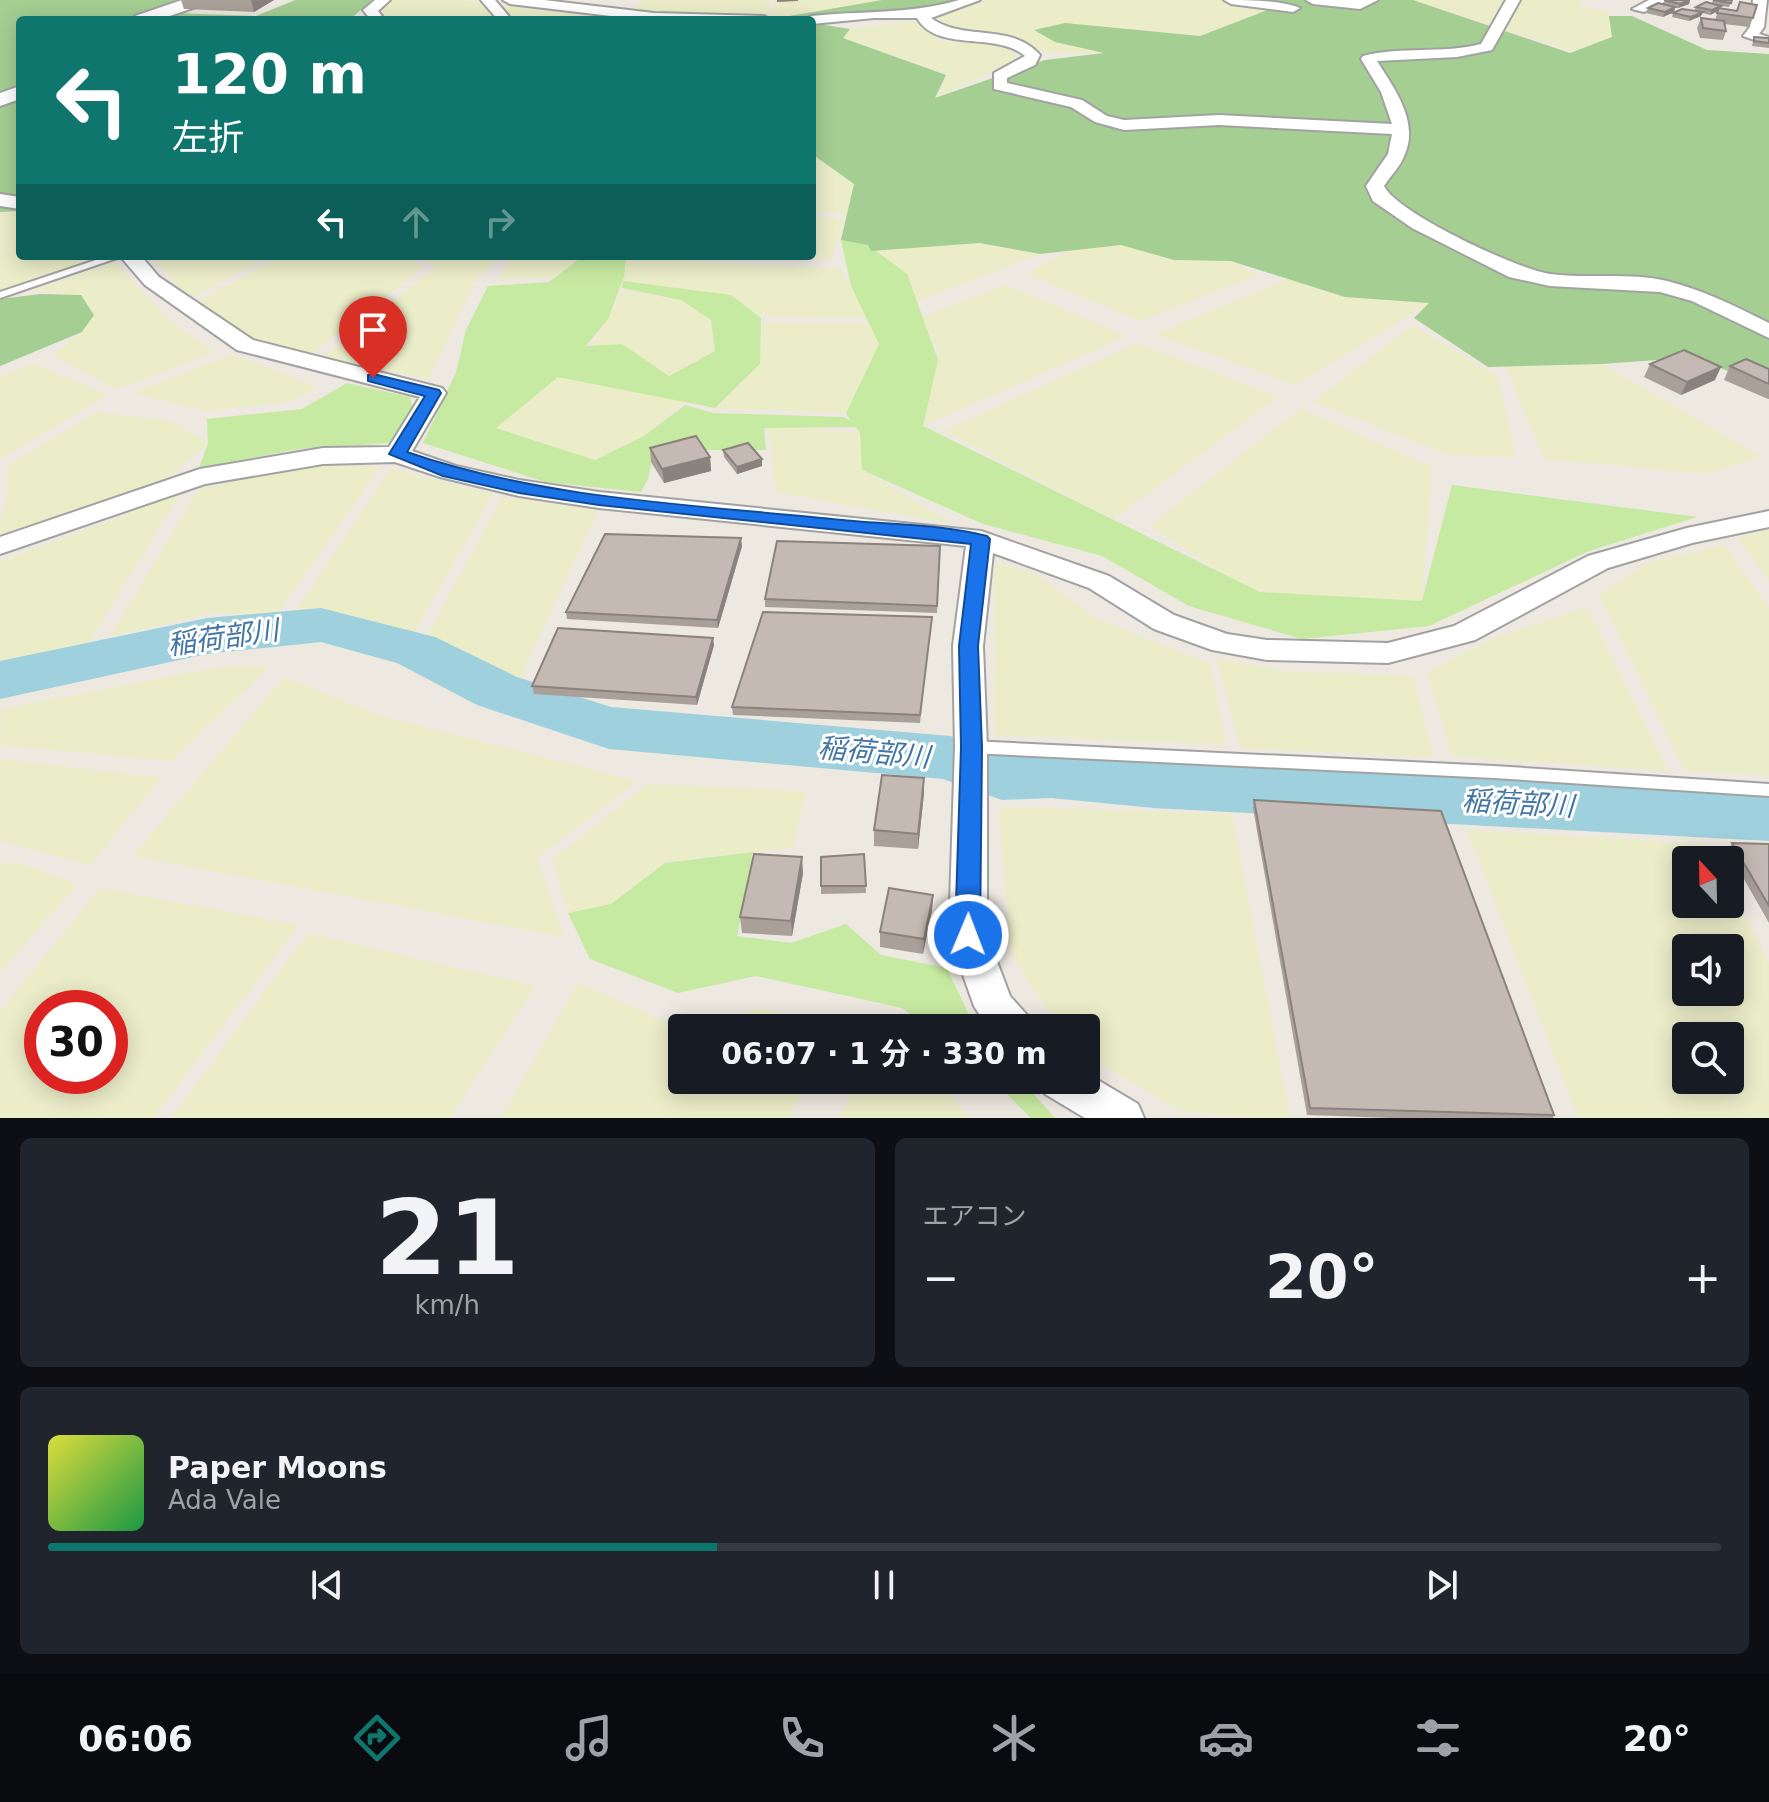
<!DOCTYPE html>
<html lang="ja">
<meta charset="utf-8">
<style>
body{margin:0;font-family:"DejaVu Sans","Noto Sans JP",sans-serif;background:#20242c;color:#f1f3f6;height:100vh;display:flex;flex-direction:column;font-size:30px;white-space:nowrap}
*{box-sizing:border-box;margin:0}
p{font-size:26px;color:#9ea1a6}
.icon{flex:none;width:44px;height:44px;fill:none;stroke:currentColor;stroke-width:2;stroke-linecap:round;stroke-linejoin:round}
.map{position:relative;height:1118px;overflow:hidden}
.drawer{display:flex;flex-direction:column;gap:20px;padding:20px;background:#0d0f14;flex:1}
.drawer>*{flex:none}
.hud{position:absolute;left:16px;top:16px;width:800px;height:244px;border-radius:8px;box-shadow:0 4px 20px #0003;background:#0f766e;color:#fff;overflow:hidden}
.needle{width:52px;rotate:338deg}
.tools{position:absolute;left:1672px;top:846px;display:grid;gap:16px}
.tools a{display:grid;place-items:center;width:72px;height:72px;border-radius:8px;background:#171b24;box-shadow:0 4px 20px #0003;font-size:40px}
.speed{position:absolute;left:24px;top:990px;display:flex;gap:16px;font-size:40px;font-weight:700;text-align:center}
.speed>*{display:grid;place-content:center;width:104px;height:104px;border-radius:50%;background:#171b24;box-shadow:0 4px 20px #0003;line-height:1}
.speed .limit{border:12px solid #d22;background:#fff;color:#111}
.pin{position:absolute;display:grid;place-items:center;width:68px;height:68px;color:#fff;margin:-82px -34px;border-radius:50% 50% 50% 0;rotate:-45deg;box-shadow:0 0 8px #0007}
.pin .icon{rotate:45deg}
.me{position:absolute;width:88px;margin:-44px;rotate:1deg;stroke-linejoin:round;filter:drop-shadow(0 0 6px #0008)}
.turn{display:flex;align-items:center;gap:28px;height:168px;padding:0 24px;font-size:36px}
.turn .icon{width:104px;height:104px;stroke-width:2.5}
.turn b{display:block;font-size:56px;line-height:68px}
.lanes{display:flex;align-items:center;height:76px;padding:0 24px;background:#0003;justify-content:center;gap:40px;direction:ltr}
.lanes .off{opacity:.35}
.big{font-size:60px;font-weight:700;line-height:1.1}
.drawer .tile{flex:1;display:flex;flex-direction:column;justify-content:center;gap:12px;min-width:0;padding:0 28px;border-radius:12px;background:#20242c}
.drawer .dial{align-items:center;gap:0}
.dial b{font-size:104px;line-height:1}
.song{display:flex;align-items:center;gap:24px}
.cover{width:96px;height:96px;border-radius:12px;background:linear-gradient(135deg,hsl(60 70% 55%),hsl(140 70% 35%))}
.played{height:8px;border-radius:4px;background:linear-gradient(90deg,#0f766e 40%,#363941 40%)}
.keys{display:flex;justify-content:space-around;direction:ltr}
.heat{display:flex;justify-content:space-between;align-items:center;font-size:44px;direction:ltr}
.drawer .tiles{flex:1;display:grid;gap:20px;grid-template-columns:1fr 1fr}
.tile:last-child{grid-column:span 2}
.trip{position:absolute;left:668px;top:1014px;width:432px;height:80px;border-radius:8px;background:#171b24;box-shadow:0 4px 20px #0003;font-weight:700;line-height:80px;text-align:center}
.tabs{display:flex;height:128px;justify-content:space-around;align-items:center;background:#090b0e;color:#9ea1a6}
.tabs .icon{width:56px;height:56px}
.tabs .selected{color:#0f766e}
.tabs b{font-size:36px;color:#f1f3f6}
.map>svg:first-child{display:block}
</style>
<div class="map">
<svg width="1769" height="1118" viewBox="0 0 1769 1118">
<rect width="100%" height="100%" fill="#ede8e0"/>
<path fill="#ebedc9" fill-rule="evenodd" d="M391 0H463L619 20H390L378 10Z
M642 0H769L772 19 630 12Z
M772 0H882L775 18Z
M987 0H1230L1279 6 1200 36 1065 23 1035 30 1049 38 1107 53 1047 52 1002 34 947 27 936 15Z
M1413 0H1582L1578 6 1609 12 1613 41 1581 51 1567 50Z
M914 21 940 41 999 45 1021 58 934 98 946 74 843 38 847 30Z
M812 154 854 184 847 214 812 212Z
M20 211V256L108 258 0 295V212Z
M812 217 846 219 830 259 770 256H812Z
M980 243 1040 254 909 304 871 251Z
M1121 245 1175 260 1231 261 1257 275 1141 321 1027 274 1067 252Z
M152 256H270L189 299Z
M281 256H407L423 268 311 354 255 340 197 302Z
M420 256H499L475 281 429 379 323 357 436 267Z
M515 256H582L553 278 497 279Z
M626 258 840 269 871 318 758 316 731 295 623 281Z
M115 262 167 318 214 352 117 389 52 355 82 332 94 315 81 295 31 291Z
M1288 279 1345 297 1430 303 1295 385 1156 334Z
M1006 285 1127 336 923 426 939 352 921 317Z
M623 291 681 300 711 320 715 351 669 376 622 345 593 346Z
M762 323 869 324 879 344 846 413 715 408 760 364Z
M1413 325 1498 377 1516 457 1448 454 1313 402Z
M1137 343 1278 397 1113 519 944 431Z
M234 354 318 388 287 402 206 411 133 393Z
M34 364 108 395 0 459V376Z
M1602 364 1760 456 1710 474 1544 459 1506 367Z
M558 377 686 400 644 436 595 460 495 427Z
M1301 409 1432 467 1422 601 1260 592 1223 573 1149 526Z
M96 412 172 421 208 443 166 480 0 535V522L7 495 9 465Z
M768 425 860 433 862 470 954 524 776 492Z
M312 466H381L277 614 211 613 110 637 198 490 249 477Z
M390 469 493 494 407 645 344 625 294 614Z
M180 494 89 642 0 663V562Z
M502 497 598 510 511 698 417 654Z
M1769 528V581L1738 538Z
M1724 545 1769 607V775L1685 771 1599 595 1648 563Z
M994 563 1033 572 1096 618 1210 664 1226 744 995 735Z
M1587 607 1668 771 1452 756 1427 672 1494 638Z
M1217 659 1284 671 1413 676 1433 757 1240 748Z
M270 666 172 761 0 745 1 709 216 668Z
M284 677 384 717 638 781 537 858 564 937 133 856Z
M0 759 161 778 90 865 0 841Z
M648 784 806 791 793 848 668 861 611 904 568 913 553 859Z
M999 807 1232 814 1290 1118H1250L1178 1110 1086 1054V1028H1062L1028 981 1010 950Z
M1467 830 1711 845 1718 860H1686V904H1730V884L1769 964V1118H1578ZM1686 948H1730V992H1686ZM1686 1036H1730V1080H1686Z
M16 862 78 884 0 972V864Z
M100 888 299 925 153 1118H0V1011ZM42 1008H110V1076H42Z
M308 933 535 986 450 1118H171Z
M578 983 662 1020 714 1023 759 1008 837 1026 682 1028V1080H809L789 1118H501Z
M857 1080H938L970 1118H839Z"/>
<path fill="#c7eaa2" d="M841 240 868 245 907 274 938 360 923 426 1260 592 1422 601 1452 485 1697 517 1589 551 1429 626 1302 639 1189 606 1102 556 983 524 862 470 860 433 856 427 764 428 766 450H697L652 460 648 479 641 492 546 482 423 443 456 372 466 330 488 286 549 282 583 256H626L624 277 608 319 586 346 622 344 669 376 715 351 711 320 681 300 622 288 623 281 731 295 761 318 760 364 715 408 558 377 496 428 595 460 644 436 685 405 713 413 843 417 850 420 846 413 879 344 851 286Z
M347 383 410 397 413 410 390 443 299 449 199 468 208 443 207 419 302 409Z
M753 852 737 936 791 943 846 924 881 955 947 968 975 1028H927L902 1008 756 976 678 993 590 959 568 913 611 904 665 863Z
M993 1080H1021L1055 1118H1031Z"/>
<path fill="#a5ce93" d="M0 0H196L172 13 256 16 295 0H372L354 16 359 20H20V211L0 212Z
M882 0H960C899 16 835 18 772 19Z
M1245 0H1313L1359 7 1378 0H1413L1570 53 1612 37 1609 16H1632L1707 50 1769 54V391L1698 357 1602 364 1488 367 1414 318 1429 303 1345 297 1231 261 1174 260 1121 245 1040 254 980 243 871 251 868 245 841 240 854 184 812 154V23L850 29 843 38 946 75 935 98 1045 60 1104 53 1055 42 1034 30 1065 23 1200 36 1278 6Z
M40 294 81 295 94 315 82 332 0 366V299Z"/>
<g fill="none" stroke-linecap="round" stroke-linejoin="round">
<path fill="#9ed0dd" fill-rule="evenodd" d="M321 608 435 637 517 677 611 707 950 736 1005 755 1051 754 1154 762 1769 793V841L1154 808 1051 798 1002 800 943 779 609 749 477 705 397 663 321 642 207 654 0 699V661L207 618Z"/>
<g stroke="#a2a2a2" stroke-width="4">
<path id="service" d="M108 256H123L0 298V292Z
M971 741 1494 766 1769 784V796L1494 778 971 753 965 751 963 747 965 743Z"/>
</g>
<g stroke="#a2a2a2" stroke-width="4">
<path id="minor" d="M375 0H390L378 11 385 20H371L363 10Z
M481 0H495L512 20H498Z
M503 0H544L654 13 764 16 771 20H645L510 4Z
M959 0H980L931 18C964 42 1011 22 1040 55L1035 65 1007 78V83L1082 100 1107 116 1124 120 1219 115 1392 124 1381 92 1361 59 1363 56C1402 46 1442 54 1481 44L1506 0H1520L1492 50 1457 57 1377 61C1394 88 1419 121 1405 154 1401 166 1391 175 1384 186 1397 213 1519 270 1550 274 1588 279 1629 272 1667 281 1703 290 1735 306 1769 323V338L1692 301 1660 292 1550 286 1509 277 1412 228 1373 201 1366 186 1388 154 1392 134 1219 125 1124 130 1095 122 1071 107 994 89V73L1025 56C996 31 937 53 917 18H874L812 24V20H804L811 16C860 11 912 14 959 0Z
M1224 0C1247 0 1281 0 1300 8L1293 12 1231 4Z
M1306 0H1378L1360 9 1313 4Z
M1649 0H1668L1644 12 1632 9Z
M1753 0H1767L1764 27 1759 34 1769 37V45L1743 36 1750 27Z
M0 194 20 197V209L0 206Z
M120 256H141L159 277 253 340 442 388 446 393 412 451 456 466 519 480 599 492 981 531 1109 576 1174 615 1227 634 1267 640 1388 643 1454 626 1588 556 1687 528 1769 511V527L1692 543 1608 568 1475 640 1388 663 1267 660 1212 650 1154 629 1089 588 993 553 983 646 987 747V935L1010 996 1027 1015 1033 1028H988L974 1006 949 935 955 747 953 646 966 546 599 508 519 496 440 477 395 462 323 464 205 484 0 554V537L200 469 323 448 389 447 420 397 237 350 145 285Z
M1086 1073 1138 1104 1144 1118H1085L1045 1094 1039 1080H1086Z"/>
</g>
<g stroke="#a2a2a2" stroke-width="4">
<path id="tertiary" d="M182 0H207L205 4 158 20H132L135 16Z
M20 86V99L0 106V93Z"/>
</g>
<use href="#service" fill="#fff" fill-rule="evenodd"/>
<use href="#minor" fill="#fff" fill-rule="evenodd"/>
<use href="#tertiary" fill="#fff" fill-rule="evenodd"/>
</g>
<path fill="#a9a09a" d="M181 0H274L254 12 184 9Z
M1665 0H1690L1689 4 1678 8H1675L1674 12 1663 17 1646 13 1648 8 1663 4Z
M1713 0H1732L1729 7 1721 6 1720 9 1753 18 1749 27 1724 24 1726 31 1723 40 1700 38 1697 28 1701 18 1715 20 1718 11 1710 15 1702 13 1701 16 1689 21 1672 17 1673 13 1694 11 1696 7 1712 4Z
M1754 37 1769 38V48L1752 46Z
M1650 364 1715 380 1681 395 1644 377Z
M1730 366 1769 369V399H1768L1724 380Z
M650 448 710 457 711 471 664 483 651 462Z
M723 450 762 466 737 474 724 457Z
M742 546 718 628 567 619 566 612Z
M940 546 937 613 765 607V599Z
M932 617 920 723 733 715 732 707Z
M714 645 697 705 534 694 532 686Z
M924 793 918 849 874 846V830Z
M1254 800 1554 1115 1553 1118H1390L1307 1115 1253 808Z
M1732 843 1769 844V923L1728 851Z
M864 854 866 893 821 894V857Z
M803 873 792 936 742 933 740 917Z
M933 895 932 910 923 954 880 947V932Z"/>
<path fill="#8a827d" d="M251 0H274L254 12Z
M777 0H798V1L777 2Z
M1688 0H1690L1689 4 1678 8 1680 4Z
M1721 6 1720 10 1710 15 1712 10Z
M1675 7 1674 12 1663 17 1665 12Z
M1703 12 1701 16 1689 21 1691 17Z
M1721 367 1715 380 1681 395 1687 382Z
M710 457 711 471 664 483 662 469Z
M762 459V466L737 474V467Z
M741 538 742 546 718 628 717 620Z
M713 638 714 645 697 705 696 697Z
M924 778V793L918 849V834Z
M802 857 803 873 792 936 791 921Z
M933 895 932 910 923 954 924 939Z"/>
<path fill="#c5bab3" stroke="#8a827d" stroke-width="2" d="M1664 0H1688L1680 4Z
M1713 0H1732L1731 3Z
M1706 2 1721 6 1712 10 1696 7Z
M1740 2 1757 5 1753 18 1717 13 1719 8 1737 11Z
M1658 3 1675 7 1665 12 1648 8Z
M1682 9 1703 12 1691 17 1673 13Z
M1701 18 1724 21 1726 31 1703 28Z
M1754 37 1769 38V43L1754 41Z
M1684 350 1721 367 1687 382 1650 364Z
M1746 359 1769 369V384L1730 366Z
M696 436 710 457 662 469 650 448Z
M748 443 762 459 737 467 723 450Z
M605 534 741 538 717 620 566 612Z
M777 541 940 546 937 606 765 599Z
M763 612 932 617 920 715 732 707Z
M558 628 713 638 696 697 532 686Z
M882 775 924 778 918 834 874 830Z
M1254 800 1441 811 1554 1115 1310 1108Z
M1732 843 1769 844V906Z
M754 854 802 857 791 921 740 917Z
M864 854 866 886H821V857Z
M889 888 933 895 924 939 880 932Z"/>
<path fill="#1a73e8" stroke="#114b97" stroke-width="2" d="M373 374 439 390 441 393 407 452C546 500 697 505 843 520 890 525 941 524 987 536L990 539 978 646 982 747 980 935 976 943 968 946 959 943 955 935 961 747 959 646 971 544 599 505 519 493 443 476 389 454 425 396 368 381V375Z"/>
<g text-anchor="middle" stroke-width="6" stroke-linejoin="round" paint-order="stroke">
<g font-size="28" font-style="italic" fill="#4276a5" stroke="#fff">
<text transform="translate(223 637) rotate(-8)" y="10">稲荷部川</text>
<text transform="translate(874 752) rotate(5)" y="10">稲荷部川</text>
<text transform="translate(1518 803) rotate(3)" y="10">稲荷部川</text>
</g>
</g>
</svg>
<div class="tools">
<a><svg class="needle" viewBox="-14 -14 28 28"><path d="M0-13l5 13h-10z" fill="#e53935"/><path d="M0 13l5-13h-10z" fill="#9ea1a6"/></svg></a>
<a><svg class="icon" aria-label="sound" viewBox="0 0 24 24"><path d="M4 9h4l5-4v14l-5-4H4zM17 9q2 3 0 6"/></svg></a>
<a><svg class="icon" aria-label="search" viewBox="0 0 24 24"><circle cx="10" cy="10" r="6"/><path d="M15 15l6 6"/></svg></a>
</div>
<div class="speed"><div class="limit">30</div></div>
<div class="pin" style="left:373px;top:378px;background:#d93025"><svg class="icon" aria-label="arrive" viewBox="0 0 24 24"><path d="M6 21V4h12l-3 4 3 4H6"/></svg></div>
<svg class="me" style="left:968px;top:935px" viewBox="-20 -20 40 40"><circle r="17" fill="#1a73e8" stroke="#fff" stroke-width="3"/><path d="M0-11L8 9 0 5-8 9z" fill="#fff"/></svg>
<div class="trip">06:07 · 1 分 · 330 m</div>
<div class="hud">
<div class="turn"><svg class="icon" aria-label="left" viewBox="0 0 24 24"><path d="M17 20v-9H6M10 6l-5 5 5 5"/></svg><div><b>120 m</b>左折</div></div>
<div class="lanes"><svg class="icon" aria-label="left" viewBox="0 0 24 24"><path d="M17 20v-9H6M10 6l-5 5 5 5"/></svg><svg class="icon off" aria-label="ahead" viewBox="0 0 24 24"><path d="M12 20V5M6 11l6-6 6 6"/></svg><svg class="icon off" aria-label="right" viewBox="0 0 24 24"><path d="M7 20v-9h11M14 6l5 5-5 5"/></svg></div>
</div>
</div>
<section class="drawer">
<div class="tiles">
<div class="tile dial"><b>21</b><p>km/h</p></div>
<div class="tile"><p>エアコン</p>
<div class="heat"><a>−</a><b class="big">20°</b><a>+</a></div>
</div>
<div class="tile">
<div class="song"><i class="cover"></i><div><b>Paper Moons</b><p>Ada Vale</p></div></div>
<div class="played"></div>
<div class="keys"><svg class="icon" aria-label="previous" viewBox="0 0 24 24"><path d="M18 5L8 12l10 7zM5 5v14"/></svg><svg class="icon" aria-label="pause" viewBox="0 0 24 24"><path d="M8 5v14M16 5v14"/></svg><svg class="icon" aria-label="next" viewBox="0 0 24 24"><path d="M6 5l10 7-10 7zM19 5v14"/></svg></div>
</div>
</div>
</section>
<nav class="tabs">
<b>06:06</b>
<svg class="icon selected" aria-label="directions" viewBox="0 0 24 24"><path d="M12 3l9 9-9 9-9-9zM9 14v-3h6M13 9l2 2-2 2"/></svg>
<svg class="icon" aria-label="music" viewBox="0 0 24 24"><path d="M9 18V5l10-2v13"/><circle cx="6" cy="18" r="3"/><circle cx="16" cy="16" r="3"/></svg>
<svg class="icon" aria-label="phone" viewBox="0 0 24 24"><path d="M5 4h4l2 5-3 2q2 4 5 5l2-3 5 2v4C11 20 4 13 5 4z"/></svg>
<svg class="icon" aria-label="climate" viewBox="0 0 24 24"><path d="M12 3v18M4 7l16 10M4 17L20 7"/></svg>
<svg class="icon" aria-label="car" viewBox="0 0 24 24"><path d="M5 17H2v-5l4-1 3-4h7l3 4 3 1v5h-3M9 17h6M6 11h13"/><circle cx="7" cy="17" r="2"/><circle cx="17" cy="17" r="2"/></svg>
<svg class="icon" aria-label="filters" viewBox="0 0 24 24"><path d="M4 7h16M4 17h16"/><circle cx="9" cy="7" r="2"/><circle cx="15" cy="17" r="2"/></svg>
<b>20°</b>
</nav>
